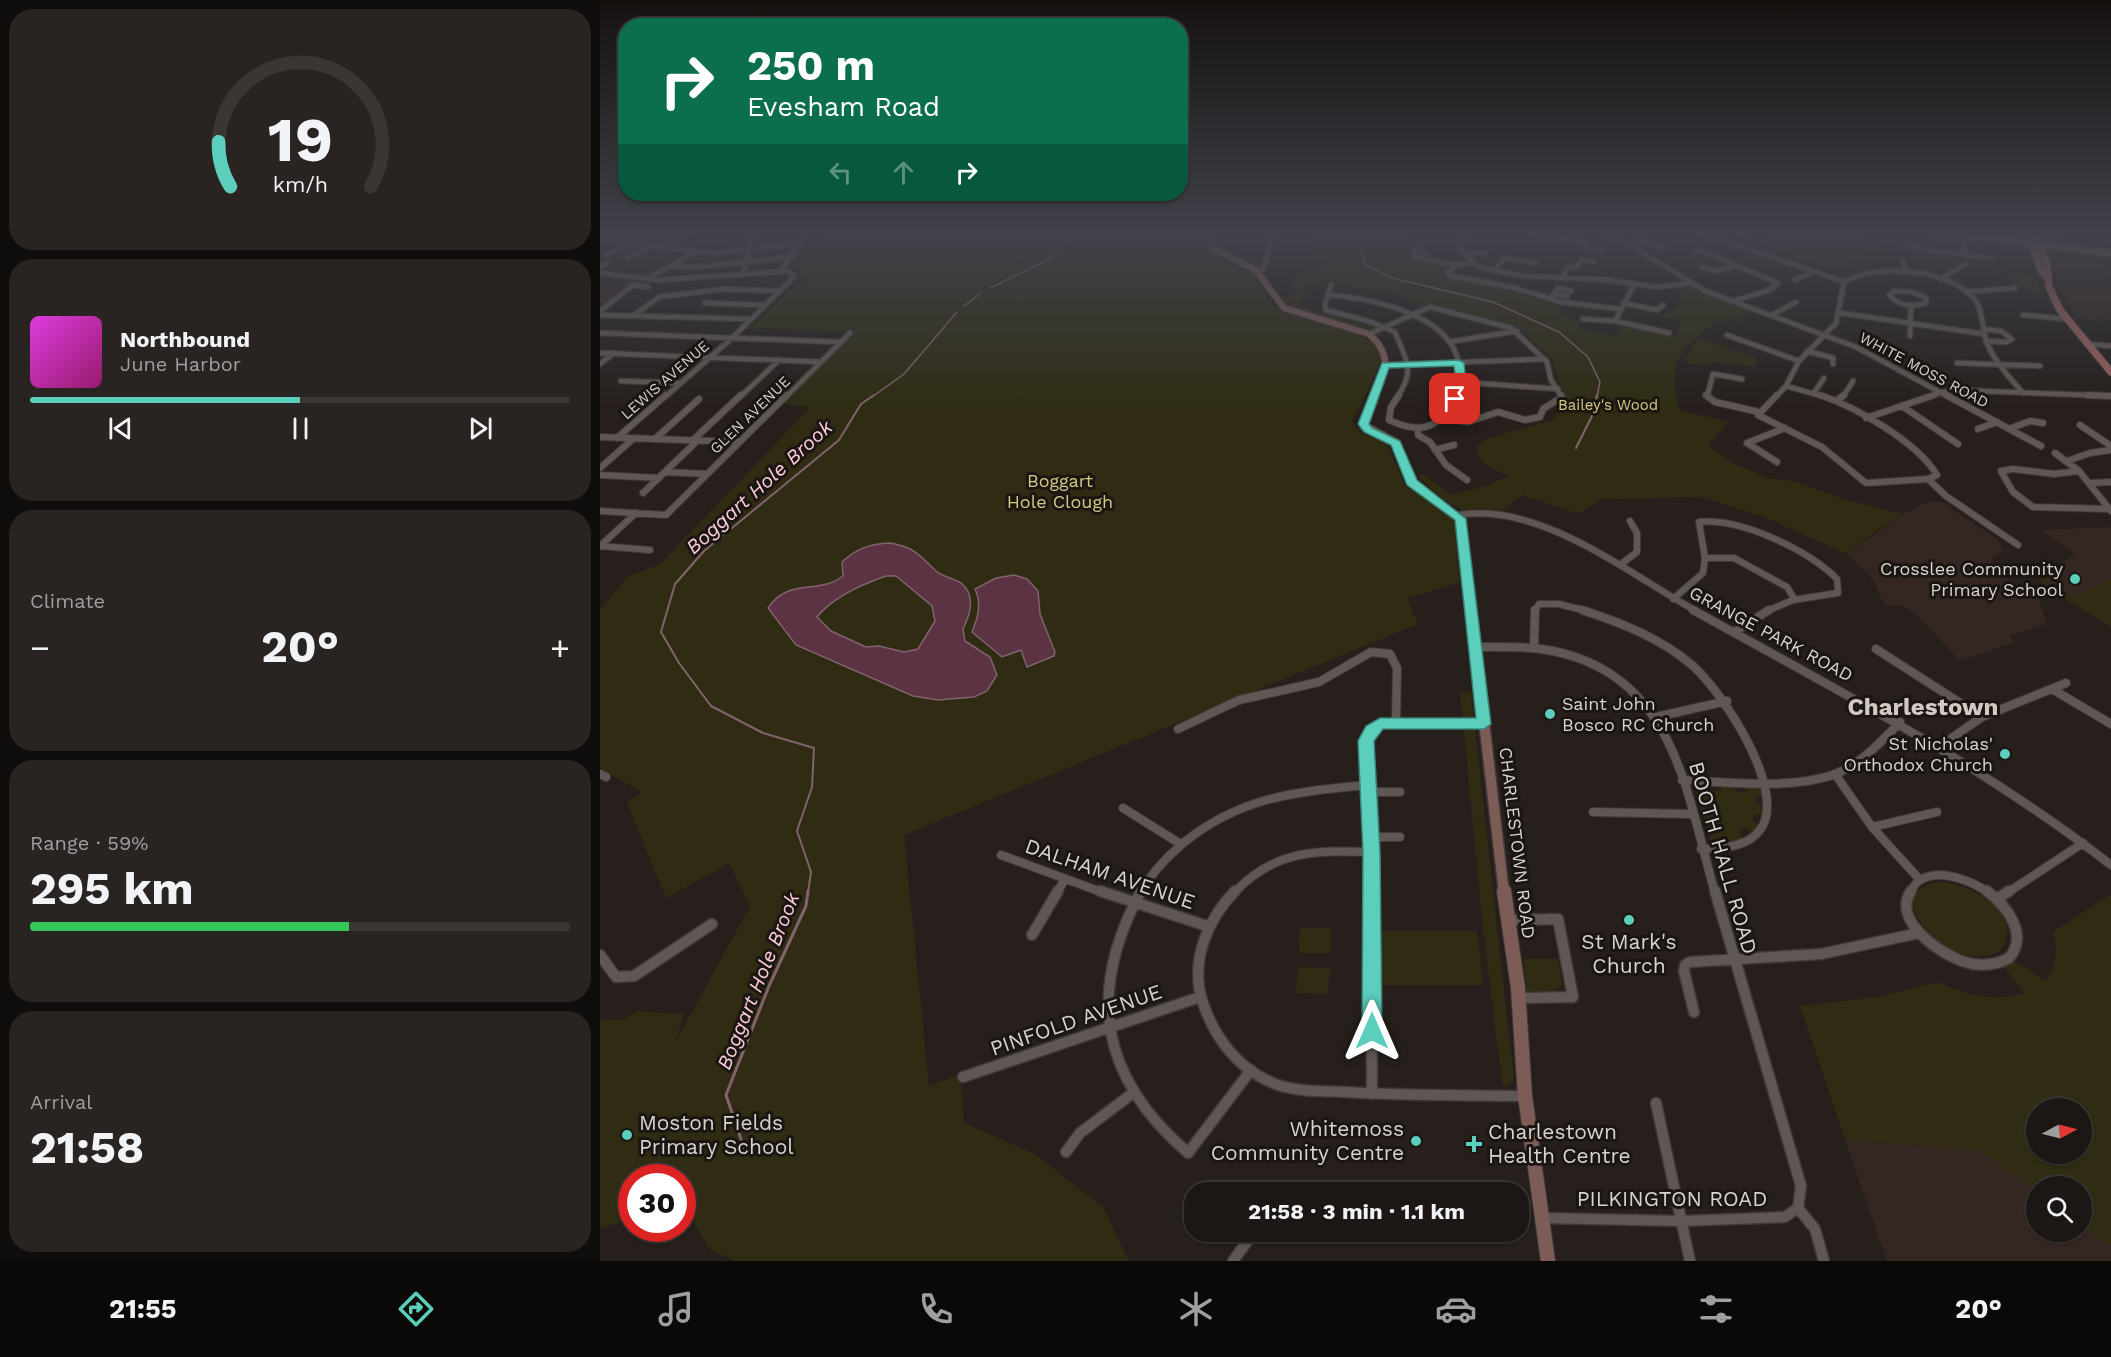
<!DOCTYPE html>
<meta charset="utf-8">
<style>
body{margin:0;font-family:"Work Sans",sans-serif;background:#292422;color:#f1f3f6;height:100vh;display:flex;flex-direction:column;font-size:22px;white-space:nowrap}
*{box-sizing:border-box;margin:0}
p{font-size:20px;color:#a09fa0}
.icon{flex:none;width:33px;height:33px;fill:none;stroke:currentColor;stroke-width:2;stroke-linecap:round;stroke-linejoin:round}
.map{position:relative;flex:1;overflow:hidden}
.details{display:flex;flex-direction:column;gap:9px;padding:9px;background:#0f0d0c;width:600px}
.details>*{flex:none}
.banner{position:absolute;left:18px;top:18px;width:570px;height:183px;border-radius:24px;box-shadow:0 2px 4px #0004,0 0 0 2px #3a3634;background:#0b6e4f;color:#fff;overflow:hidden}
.needle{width:39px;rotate:83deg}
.tools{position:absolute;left:1426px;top:1098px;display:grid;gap:12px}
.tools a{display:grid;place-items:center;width:66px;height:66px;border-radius:50%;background:#1c1715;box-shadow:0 2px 4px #0004,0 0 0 2px #3a3634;font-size:30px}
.speed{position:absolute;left:18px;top:1164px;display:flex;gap:12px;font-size:30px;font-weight:700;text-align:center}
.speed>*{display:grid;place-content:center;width:78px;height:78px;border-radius:50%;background:#1c1715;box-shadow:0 2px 4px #0004,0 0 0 2px #3a3634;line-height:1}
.speed .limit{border:9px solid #d22;background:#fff;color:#111}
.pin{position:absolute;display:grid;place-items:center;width:51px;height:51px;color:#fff;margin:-26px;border-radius:12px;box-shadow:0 3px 9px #0006}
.me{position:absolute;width:66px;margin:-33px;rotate:0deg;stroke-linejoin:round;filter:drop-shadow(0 0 4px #0008)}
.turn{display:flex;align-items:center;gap:21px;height:126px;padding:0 30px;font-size:27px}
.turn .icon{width:78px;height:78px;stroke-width:2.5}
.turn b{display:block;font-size:42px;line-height:51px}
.lanes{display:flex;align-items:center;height:57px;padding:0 30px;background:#0003;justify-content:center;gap:30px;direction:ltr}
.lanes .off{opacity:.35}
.big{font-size:45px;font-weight:700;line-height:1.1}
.details .card{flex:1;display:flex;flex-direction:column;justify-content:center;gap:9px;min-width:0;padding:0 21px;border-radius:24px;background:#292422}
.details .dial{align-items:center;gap:0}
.dial svg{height:156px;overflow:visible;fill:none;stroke:#3a3634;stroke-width:7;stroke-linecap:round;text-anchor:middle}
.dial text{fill:#f1f3f6;stroke:none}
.song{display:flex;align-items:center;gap:18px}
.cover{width:72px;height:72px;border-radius:9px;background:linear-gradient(135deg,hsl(300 70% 55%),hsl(320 70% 35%))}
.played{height:6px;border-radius:3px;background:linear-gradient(90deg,#5bcebc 50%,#3a3634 50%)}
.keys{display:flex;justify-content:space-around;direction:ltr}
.heat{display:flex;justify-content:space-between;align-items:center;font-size:33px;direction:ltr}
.charge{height:9px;border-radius:4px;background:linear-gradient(90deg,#34c759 59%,#3a3634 0)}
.trip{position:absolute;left:584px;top:1182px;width:345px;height:60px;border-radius:24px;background:#1c1715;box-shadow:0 2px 4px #0004,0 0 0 2px #3a3634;font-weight:700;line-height:60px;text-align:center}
.menu{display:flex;height:96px;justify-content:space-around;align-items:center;background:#0b0908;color:#a09fa0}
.menu .icon{width:42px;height:42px}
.menu .active{color:#5bcebc}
.menu b{font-size:27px;color:#f1f3f6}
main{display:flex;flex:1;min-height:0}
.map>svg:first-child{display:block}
</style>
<main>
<section class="details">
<div class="card dial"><svg viewBox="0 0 100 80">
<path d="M14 69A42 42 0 1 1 86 69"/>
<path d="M14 69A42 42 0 0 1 8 46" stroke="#5bcebc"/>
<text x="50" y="56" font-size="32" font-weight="700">19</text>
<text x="50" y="72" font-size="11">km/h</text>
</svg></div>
<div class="card">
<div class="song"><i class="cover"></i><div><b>Northbound</b><p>June Harbor</p></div></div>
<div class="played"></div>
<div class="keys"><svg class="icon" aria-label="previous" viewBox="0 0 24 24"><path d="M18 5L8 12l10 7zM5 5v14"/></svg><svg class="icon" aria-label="pause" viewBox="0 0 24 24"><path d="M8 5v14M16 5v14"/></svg><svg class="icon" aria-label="next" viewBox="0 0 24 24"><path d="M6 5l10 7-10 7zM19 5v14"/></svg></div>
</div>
<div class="card"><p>Climate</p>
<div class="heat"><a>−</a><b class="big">20°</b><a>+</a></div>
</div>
<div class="card"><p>Range · 59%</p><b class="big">295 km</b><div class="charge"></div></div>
<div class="card"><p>Arrival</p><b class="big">21:58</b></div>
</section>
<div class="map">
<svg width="1511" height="1261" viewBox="0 0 1511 1261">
<rect width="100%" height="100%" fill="#261f1c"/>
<path fill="#342721" d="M5 232H88L61 246 0 239V235Z
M1403 232H1462L1466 241 1501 256 1505 266H1511V321L1478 318 1456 282 1458 276 1446 253 1327 240 1326 233 1407 242Z
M0 275 37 280 0 307Z
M1327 502H1342L1398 540 1403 551 1393 557V566L1404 577 1437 594 1447 624 1409 636 1415 642 1360 661 1314 612 1300 605H1284L1273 579 1247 554 1303 514Z
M1511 527V627L1443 585 1437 574 1476 555 1440 530Z
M1245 1140 1380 1150 1437 1192V1232H1482V1226L1511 1247V1261H1287Z"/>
<path fill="#2f2c13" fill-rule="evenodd" d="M246 232H602L601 238C610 259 635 264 655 272 659 283 664 298 672 305 695 325 779 324 780 358 780 368 758 409 752 422L760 432 787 443 805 486 855 516 859 583 807 598 818 624 304 835 329 1086 360 1074 364 1123 433 1153 503 1207 529 1261H135L109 1249 83 1202 82 1178H32L31 1219 0 1229V1019L22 1020 37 1011 84 1014 75 1043 150 906 129 863 66 898 27 803 41 792 0 768V610L27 577 60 564 211 407 183 404 253 332 148 328 205 278 191 267 208 244 242 241Z
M716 232H809L806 235 817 237 813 242 820 243 807 252 822 262 852 266 847 274 910 287 930 295 929 297 961 305 958 312 980 321 977 329 1017 336 1024 323 1077 336 1081 319 1064 317V313H1071L1083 292 1068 288 1094 286 1113 296 1156 311 1135 321 1118 320C1082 347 1064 361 1080 410L1129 422 1108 445 1129 461 1166 478 1193 481 1244 499 1303 514 1273 533 1247 554 1162 516 1100 497 1001 499 978 514 923 495 901 511 882 508 862 510 844 500 817 475 823 474 852 495 886 486 909 475C892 468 880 468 877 446L885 439 953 420 966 400 952 360 921 329 848 308 823 307 797 294 709 282 700 307 775 328 768 331 689 307 679 297 696 294 691 278C703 271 714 269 726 263L711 258Z
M1171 232H1254L1290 246 1232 270 1170 248Z
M1395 269 1435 277 1445 298 1413 286V279Z
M1099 338 1156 358 1155 367 1116 362 1089 365 1086 359Z
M1437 574 1475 597 1511 579V627L1443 585Z
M860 692H871L914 1080 906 1088 902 1083 883 928Z
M1097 786H1109L1111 791H1121L1120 786H1135L1137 792H1147L1146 786 1161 788 1165 797 1156 796 1157 804 1167 806 1164 817 1155 813 1152 820 1160 825 1154 834 1145 827 1139 831 1145 839 1131 843 1127 836 1119 837 1121 844 1112 843 1094 789Z
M1338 882C1364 881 1416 907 1406 940 1404 948 1398 953 1390 955 1345 968 1277 892 1338 882Z
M1511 894V1247L1482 1226V1186H1437V1192L1380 1150 1245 1140 1200 1006 1277 997 1339 982C1368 997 1394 1001 1425 993L1402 965 1412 960 1446 981C1457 967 1458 949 1453 932ZM1437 1108H1482V1154H1437Z
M700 928H730V953H699Z
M777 931H877L883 985H778Z
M923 959H958L962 984 956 991H927Z
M698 967 730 968 728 994 696 993Z"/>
<path fill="#5c3342" stroke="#81636d" stroke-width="1.5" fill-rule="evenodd" d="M290 543C316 548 318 554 336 571 343 577 353 578 361 583 376 595 370 615 363 629L365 641 390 657 397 675 387 691 374 697 338 700 313 696 196 645 168 608C188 577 219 595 243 576L242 562C257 548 270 544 290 543ZM286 576H296L332 606 335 621 318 649 304 652 279 646 266 647 231 631 217 617C232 598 263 584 286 576Z
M414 575 427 579 438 591 440 614 455 652 454 656 427 667 421 650 402 657 372 632C378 617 382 604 375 589L396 578Z"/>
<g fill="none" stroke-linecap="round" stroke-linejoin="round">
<path stroke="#81636d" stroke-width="1.5" d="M762 232 759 241 765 264 792 278 893 302 959 332 988 357 1000 382 997 397
M390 288 447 260 473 232
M364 306 381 293
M272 397 304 374 357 312"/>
<path stroke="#81636d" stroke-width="2" d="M976 448 993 414 997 395
M208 893 211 872 197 831 212 787 214 748 163 733 111 706 79 663 61 632 75 584 104 551 239 440 261 404 274 395"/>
<path stroke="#81636d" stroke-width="3" d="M145 1151 126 1095 169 986 206 906 208 891"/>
<g stroke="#3f3937" stroke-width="7">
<path id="street-far3" d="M869 232 859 243V248L878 267 924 276 1008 280 1057 287 1090 283
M927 232 980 241 985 243 984 248 1003 251
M997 232 1027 243 1105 291 1256 347 1349 397
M1100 232 1244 282
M1139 232 1149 235
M1360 235 1367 256
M225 236 233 235
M0 240 111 253 201 244
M1041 241 1062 247
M822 243 814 252V257L855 265 874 263
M1305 244 1326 250 1392 258
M1031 245 1041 241 1045 232
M63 248 91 232
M814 252 827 254
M861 252 885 253
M1093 253 1099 250 1178 283 1170 290 1133 301
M6 255 27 244
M28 258 50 247
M1303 261 1306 271
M855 265 848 273 850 276 912 287 961 302 1019 309
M70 266 98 267 192 257
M0 267 7 263
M1102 267 1118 271 1136 265
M181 271 207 232
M894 271 904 258 936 263
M658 272 664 268 674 232
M0 273 59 280 188 271 194 277 132 338 65 397
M143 275 152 237
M963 277 967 268 978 266 982 260 994 262
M47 279 95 252
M1340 279 1366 264
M1195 280 1213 272
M731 285 725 304 726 310 768 321 795 332C805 359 817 369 797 397
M1295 291 1312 292 1326 298V303C1313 307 1299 306 1289 295Z
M1366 292 1415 288
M954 294 967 296
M730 295C781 299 884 322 854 397
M951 298 958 288 971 291
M105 303 165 305
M1023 303 1057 310 1063 305
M0 311 33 285 48 287
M1240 313 1384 334
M0 315 150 319
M1172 315 1196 302
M1423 315 1466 319
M33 316 59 297 123 289 180 291
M983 319 1015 321 1034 285
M1015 321 1069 333
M1383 329 1401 331 1412 339 1407 342 1386 341
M0 333 240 342
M769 334 830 307 911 328 947 362 951 380 962 397
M1127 335 1199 361
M1310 336 1311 305
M849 342 917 331
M1486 344 1511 346
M1207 351 1233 358V364
M0 353 221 362
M1357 363 1440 366
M0 364 14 353
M785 365 945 359
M21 381 81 383
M861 382 958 389
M1186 386 1225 397
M1186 386 1199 361 1236 323 1244 282C1277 263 1349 268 1375 300 1383 310 1382 327 1386 340 1393 360 1409 377 1423 393
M1214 393 1224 378
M1339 393 1355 390 1511 396
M140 397 179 360
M186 397 250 333
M1107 397 1113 374 1142 379
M1176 397 1186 386
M1243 397 1253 381
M1329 397 1340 393"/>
</g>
<g stroke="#3f3937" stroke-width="8">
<path id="street-far2" d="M799 395 791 407 789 420C821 435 841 429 855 395
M1106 395 1115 402 1159 412
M1177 395 1158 415 1222 447 1266 483 1328 479 1337 475C1317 442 1256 407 1220 395
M1346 395 1441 446
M1487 395 1511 396
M1236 401 1244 395
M1302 406 1358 444
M841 418 868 422 898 412 925 420 940 417 943 409 962 397 961 395
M1266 418 1334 395
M1480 425 1511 446
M1378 429 1397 422
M1409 429 1430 421 1443 423
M818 430V435L830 442 846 465 867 480
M0 437 139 442
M17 438 66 395
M55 439 99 399
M92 441 141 395
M835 450 854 445
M1455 453 1479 471 1511 511
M1467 461 1490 453 1511 450
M1177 462 1147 443 1185 428
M0 468 33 439
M1479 471 1454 474 1413 469 1401 471 1413 492 1433 507 1509 509
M65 472 107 474
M0 475 59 478
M1328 479 1346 496 1418 545
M1490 483 1511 482
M43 493 97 441
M0 511 66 515 187 395
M858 515C939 501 1029 574 1096 611
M0 546 50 550
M0 546 36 513
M1105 558H1134L1187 587 1195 600
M1020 565 1037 552V533L1030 521
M1073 599 1103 573 1105 558 1099 522C1141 518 1208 550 1237 579L1238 593 1193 600 1167 611
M935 611 939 604H959L987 611"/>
</g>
<g stroke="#3f3937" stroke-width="10">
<path id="street-far1" d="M982 610C1022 623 1060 638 1092 665 1122 691 1189 792 1160 830 1147 848 1121 848 1101 849
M1093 610C1237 690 1381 764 1511 865
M1136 631 1169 610
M875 647C901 647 927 646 953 651 1075 676 1086 792 1115 893
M934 648 935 610
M1276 649 1382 717
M1452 689 1511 724
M1056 717 1127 701
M578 729 639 700 719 682 771 652 790 654 797 668 796 723
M1340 746 1382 717 1466 683
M0 774 6 777
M1235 774 1272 827 1320 880
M1082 780C1127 782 1192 790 1235 774 1261 764 1281 742 1300 722
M769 792H800
M523 808 579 843
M993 812 1091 814
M1272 827 1337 812
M771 837H800
M401 855 504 893
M457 893 465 879
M540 893C550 875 567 857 582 844 641 796 695 792 768 785
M634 893C674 850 716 850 771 852
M771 893 766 741 771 730 780 724H884
M1310 893C1312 889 1315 883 1319 881 1339 867 1372 881 1389 893
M1407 893 1483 843"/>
</g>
<g stroke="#3f3937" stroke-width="13">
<path id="street" d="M500 891 607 926
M541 891C486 993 500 1077 588 1153L651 1070
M635 891C608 919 590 960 602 1000 614 1038 639 1071 678 1085 699 1092 724 1091 746 1092 806 1096 865 1095 925 1096
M771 891 772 1094
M1311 891C1290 922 1347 960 1373 964 1386 966 1398 964 1409 958 1429 935 1407 906 1387 891
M1397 899 1409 891
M908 920 958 919 973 997 919 998
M432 935 458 891
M0 955 16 977 34 976 112 924
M1094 1012 1084 971 1085 965 1090 962 1221 954 1319 933
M363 1077 600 997
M1056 1103 1090 1261
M466 1152 480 1133 533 1093
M1198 1208 1215 1229 1224 1261
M943 1218 1082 1221 1185 1217 1198 1208 1201 1186 1115 891
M633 1261 654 1232"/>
</g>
<g stroke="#3f3937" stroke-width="8">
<path id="secondary-far3" d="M607 232 612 248 656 270 684 308 769 334C793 355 786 371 774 397"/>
</g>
<g stroke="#3f3937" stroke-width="10">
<path id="secondary-far2" d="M775 395 764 426 796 443 811 482 860 519 871 611"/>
</g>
<g stroke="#3f3937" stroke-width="13">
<path id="secondary-far1" d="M871 610 904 893"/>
</g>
<g stroke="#3f3937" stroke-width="16">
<path id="secondary" d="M904 891 918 988 925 1096 948 1261"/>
</g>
<g stroke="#3f3937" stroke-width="9">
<path id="primary" d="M1336 232 1511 253
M1434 232 1447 264 1449 287 1460 310 1511 372
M1431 241 1440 269 1446 276"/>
</g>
<use href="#street-far3" stroke="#5f5753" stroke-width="4.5"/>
<use href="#street-far2" stroke="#5f5753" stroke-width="6"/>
<use href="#street-far1" stroke="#5f5753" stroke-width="8"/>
<use href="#street" stroke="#5f5753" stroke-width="10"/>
<use href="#secondary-far3" stroke="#7d5c58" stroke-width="6"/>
<use href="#secondary-far2" stroke="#7d5c58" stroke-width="8"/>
<use href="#secondary-far1" stroke="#7d5c58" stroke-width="10"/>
<use href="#secondary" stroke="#7d5c58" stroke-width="14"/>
<use href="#primary" stroke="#9a615d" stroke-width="7"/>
</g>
<linearGradient id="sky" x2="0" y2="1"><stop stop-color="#15110f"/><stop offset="0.57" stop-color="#41424b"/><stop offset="1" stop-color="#41424b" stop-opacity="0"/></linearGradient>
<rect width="1511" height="409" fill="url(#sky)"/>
<path fill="#5bcebc" stroke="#3b867a" stroke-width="1.5" d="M859 360 864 363 866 382 860 399 855 402 850 399 856 382 854 366 789 368 769 424 772 428 800 441 817 480 866 519 891 724 884 729H783L774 741 780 852 782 1031 779 1037 772 1040 765 1037 762 1031 763 852 758 741 766 726 780 718H876L855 520 807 485 791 445 764 432 758 424 782 363Z"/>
<g fill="#5bcebc" stroke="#1c1613" stroke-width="2">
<circle cx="1475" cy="579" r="6"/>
<circle cx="950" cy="714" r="6"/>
<circle cx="1405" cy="754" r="6"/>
<circle cx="1029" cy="920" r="6"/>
<circle cx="27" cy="1135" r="6"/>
<circle cx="816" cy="1141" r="6"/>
<path d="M871 1135h6v6h6v6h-6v6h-6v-6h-6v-6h6z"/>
</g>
<g text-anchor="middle" stroke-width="6" stroke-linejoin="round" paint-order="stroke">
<g font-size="15" fill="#d8d3d1" stroke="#1c1613">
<text transform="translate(1324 370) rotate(28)" y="5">WHITE MOSS ROAD</text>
<text transform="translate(65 380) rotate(-41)" y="5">LEWIS AVENUE</text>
<text transform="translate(150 415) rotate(-44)" y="5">GLEN AVENUE</text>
</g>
<g font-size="15" fill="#d2ca82" stroke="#1c1613">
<text x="1008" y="410">Bailey's Wood</text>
</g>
<g font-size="18" fill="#d2ca82" stroke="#1c1613">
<text x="460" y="487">Boggart<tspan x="460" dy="21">Hole Clough</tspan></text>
</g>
<g font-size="18" fill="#d8d3d1" stroke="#1c1613" text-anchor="end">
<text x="1463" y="575">Crosslee Community<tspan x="1463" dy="21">Primary School</tspan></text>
<text x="962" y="710" text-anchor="start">Saint John<tspan x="962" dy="21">Bosco RC Church</tspan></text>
<text x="1393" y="750">St Nicholas'<tspan x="1393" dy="21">Orthodox Church</tspan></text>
</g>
<g font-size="18" fill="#d8d3d1" stroke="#1c1613">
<text transform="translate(1171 634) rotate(28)" y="6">GRANGE PARK ROAD</text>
<text transform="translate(917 843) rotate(83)" y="6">CHARLESTOWN ROAD</text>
</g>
<g font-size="20" font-style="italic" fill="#fdcedc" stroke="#1c1613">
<text transform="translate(159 487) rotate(-42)" y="7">Boggart Hole Brook</text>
<text transform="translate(158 981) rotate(-68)" y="7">Boggart Hole Brook</text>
</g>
<g font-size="21" fill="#d8d3d1" stroke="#1c1613">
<text transform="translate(1123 858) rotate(74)" y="7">BOOTH HALL ROAD</text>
<text transform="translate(510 874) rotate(19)" y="7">DALHAM AVENUE</text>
<text transform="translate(476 1020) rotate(-19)" y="7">PINFOLD AVENUE</text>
<text x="1072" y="1206">PILKINGTON ROAD</text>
</g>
<g font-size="21" fill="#d8d3d1" stroke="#1c1613" text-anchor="start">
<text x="1029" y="949" text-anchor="middle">St Mark's<tspan x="1029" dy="24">Church</tspan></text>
<text x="39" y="1130">Moston Fields<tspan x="39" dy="24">Primary School</tspan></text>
<text x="804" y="1136" text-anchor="end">Whitemoss<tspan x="804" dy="24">Community Centre</tspan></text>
<text x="888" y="1139">Charlestown<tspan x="888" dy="24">Health Centre</tspan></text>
</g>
<g font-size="24" font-weight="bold" fill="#d2c9c4" stroke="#1c1613">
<text x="1323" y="715">Charlestown</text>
</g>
</g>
</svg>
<div class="tools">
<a><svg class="needle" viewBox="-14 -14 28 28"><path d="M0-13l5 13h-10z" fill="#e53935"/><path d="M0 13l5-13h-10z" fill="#a09fa0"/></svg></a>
<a><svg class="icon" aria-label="search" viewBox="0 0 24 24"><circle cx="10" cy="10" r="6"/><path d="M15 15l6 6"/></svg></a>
</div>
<div class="speed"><div class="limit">30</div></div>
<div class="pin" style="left:855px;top:399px;background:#d93025"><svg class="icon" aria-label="arrive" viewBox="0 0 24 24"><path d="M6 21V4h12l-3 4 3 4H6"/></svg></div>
<svg class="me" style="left:772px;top:1031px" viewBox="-20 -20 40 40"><path d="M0-17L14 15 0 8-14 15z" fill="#5bcebc" stroke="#fff" stroke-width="4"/></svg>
<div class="trip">21:58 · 3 min · 1.1 km</div>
<div class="banner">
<div class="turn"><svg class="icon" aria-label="right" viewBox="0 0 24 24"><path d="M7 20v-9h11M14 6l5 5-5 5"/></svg><div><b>250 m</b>Evesham Road</div></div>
<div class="lanes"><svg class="icon off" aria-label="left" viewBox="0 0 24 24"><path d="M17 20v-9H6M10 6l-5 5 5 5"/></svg><svg class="icon off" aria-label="ahead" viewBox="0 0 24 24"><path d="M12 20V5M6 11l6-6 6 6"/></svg><svg class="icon" aria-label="right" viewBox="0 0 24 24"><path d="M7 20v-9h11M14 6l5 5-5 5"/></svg></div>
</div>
</div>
</main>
<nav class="menu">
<b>21:55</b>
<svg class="icon active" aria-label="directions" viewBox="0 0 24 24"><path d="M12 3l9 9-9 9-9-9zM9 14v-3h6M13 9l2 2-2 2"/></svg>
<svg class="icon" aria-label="music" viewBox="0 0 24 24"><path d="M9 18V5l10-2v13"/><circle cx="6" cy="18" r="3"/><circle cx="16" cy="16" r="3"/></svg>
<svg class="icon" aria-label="phone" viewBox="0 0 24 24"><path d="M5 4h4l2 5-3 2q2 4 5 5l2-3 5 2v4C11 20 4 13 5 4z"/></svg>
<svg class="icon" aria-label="climate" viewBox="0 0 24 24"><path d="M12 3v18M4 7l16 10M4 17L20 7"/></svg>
<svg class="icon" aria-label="car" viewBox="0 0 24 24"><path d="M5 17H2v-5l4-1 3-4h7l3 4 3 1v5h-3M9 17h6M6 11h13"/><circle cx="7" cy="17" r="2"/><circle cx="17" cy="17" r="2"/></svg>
<svg class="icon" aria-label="filters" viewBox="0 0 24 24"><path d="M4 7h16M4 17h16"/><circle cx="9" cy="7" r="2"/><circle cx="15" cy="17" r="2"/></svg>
<b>20°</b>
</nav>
